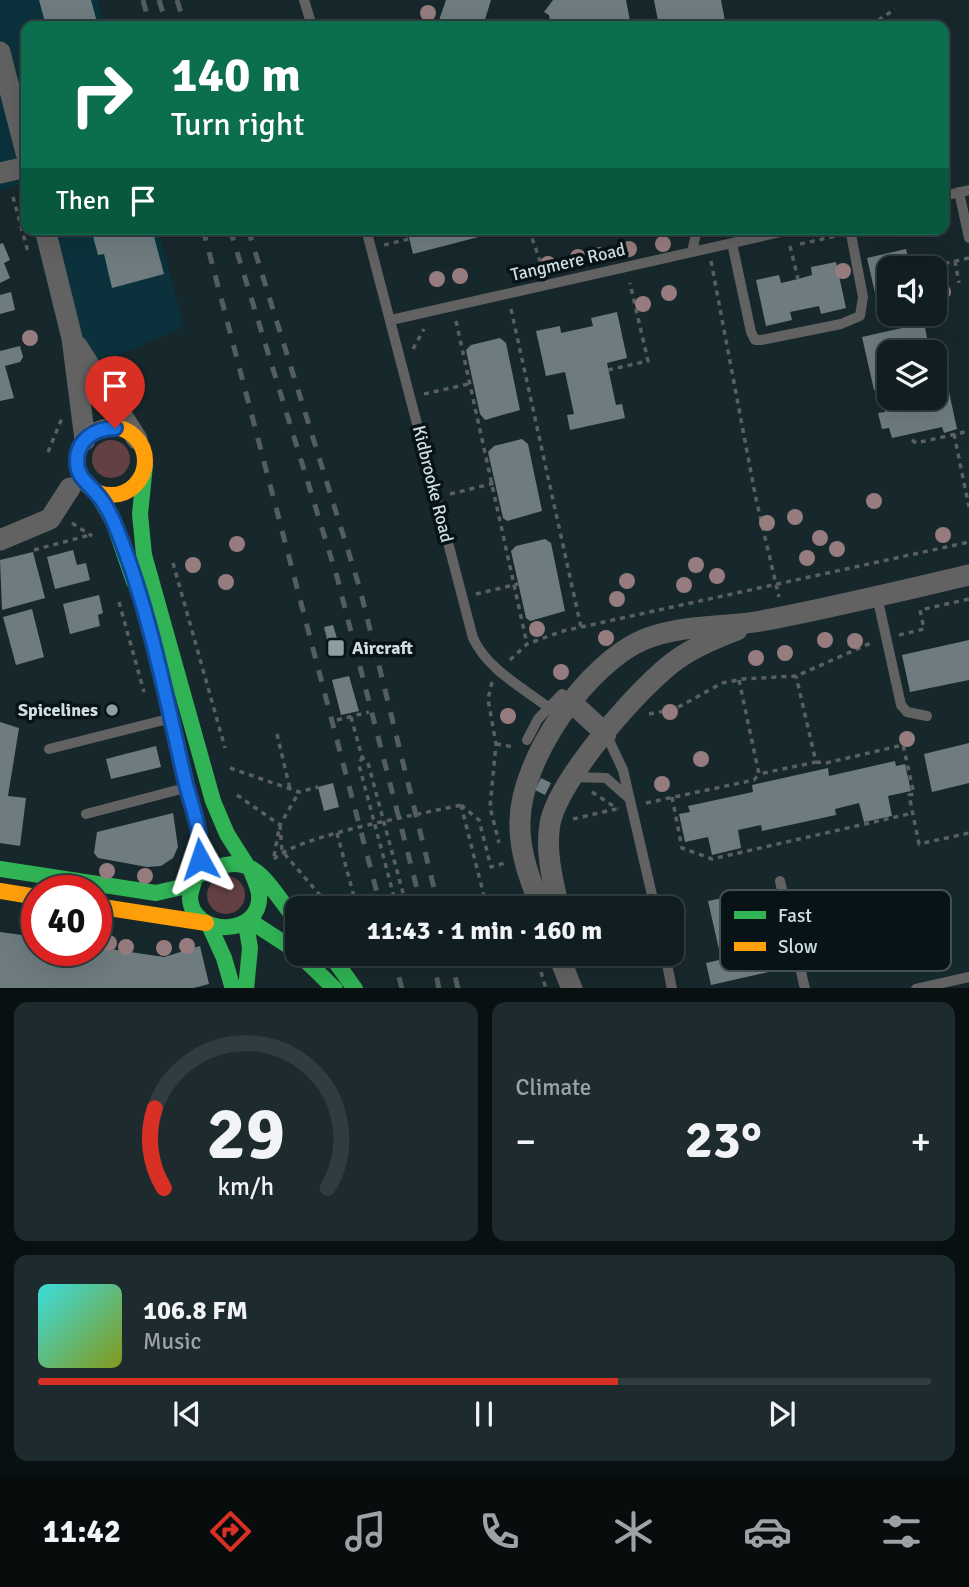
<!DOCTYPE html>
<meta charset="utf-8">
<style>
body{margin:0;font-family:Signika,sans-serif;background:#1e2b2e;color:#f1f3f6;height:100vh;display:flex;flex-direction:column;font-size:26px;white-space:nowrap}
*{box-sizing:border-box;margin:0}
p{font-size:23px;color:#9ca2a5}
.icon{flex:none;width:38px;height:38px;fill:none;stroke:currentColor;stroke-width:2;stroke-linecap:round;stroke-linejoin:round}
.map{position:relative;height:988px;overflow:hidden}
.details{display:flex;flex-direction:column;gap:14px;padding:14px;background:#091012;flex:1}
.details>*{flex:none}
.guide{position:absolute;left:21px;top:21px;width:928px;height:214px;border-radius:14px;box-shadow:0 7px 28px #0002,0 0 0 2px #303c3f;background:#0b6e4f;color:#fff;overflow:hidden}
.buttons{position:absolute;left:877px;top:256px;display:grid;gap:14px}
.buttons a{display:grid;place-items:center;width:70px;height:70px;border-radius:14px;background:#111e21;box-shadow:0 7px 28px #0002,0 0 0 2px #303c3f;font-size:35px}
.speed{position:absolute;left:21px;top:875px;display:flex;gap:14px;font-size:35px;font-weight:700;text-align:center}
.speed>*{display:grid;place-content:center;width:91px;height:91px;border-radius:50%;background:#111e21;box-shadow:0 7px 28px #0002,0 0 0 2px #303c3f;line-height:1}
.speed .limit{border:10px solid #d22;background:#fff;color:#111}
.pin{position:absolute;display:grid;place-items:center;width:60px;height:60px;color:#fff;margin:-72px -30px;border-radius:50% 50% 50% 0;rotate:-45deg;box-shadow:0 0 7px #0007}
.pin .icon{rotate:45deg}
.me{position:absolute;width:77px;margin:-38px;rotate:355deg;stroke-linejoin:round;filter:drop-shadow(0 0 5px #0008)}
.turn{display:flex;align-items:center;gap:24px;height:147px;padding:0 35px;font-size:32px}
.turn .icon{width:91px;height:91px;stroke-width:2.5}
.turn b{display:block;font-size:49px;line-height:60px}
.then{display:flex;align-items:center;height:66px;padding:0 35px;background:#0003;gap:14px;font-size:26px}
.big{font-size:52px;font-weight:800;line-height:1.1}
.details .card{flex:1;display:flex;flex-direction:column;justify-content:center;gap:10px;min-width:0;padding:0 24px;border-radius:14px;background:#1e2b2e}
.details .dial{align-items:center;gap:0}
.dial svg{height:182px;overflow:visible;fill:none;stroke:#303c3f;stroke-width:7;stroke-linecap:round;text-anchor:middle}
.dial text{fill:#f1f3f6;stroke:none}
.song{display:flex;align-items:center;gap:21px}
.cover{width:84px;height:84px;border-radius:10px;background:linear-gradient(135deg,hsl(180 70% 55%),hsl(70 70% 35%))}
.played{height:7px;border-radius:4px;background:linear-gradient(90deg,#d93025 65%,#303c3f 65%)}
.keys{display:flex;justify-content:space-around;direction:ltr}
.heat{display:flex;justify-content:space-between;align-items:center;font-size:38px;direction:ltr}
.details .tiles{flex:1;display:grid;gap:14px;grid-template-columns:1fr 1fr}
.card:last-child{grid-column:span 2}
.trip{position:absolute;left:285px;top:896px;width:399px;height:70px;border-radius:14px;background:#111e21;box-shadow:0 7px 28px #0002,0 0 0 2px #303c3f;font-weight:800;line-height:70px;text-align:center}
.tabs{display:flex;height:112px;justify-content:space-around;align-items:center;background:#070c0d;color:#9ca2a5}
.tabs .icon{width:49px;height:49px}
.tabs .current{color:#d93025}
.tabs b{font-size:32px;color:#f1f3f6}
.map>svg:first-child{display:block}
</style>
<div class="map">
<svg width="969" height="989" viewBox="0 0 969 989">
<rect width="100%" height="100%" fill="#17282c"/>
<path fill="#0b323c" d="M0 0H97L104 26H26V204L21 185 0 190Z
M33 229H158L184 327 70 376Z"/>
<path fill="#634043" d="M92 459a19 19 0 1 1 38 0a19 19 0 1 1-38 0Z
M207 895a19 19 0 1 1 38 0a19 19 0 1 1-38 0Z"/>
<path fill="#6e7c80" d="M39 0H91L98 26H46Z
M446 0H491L483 26H437Z
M553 0H626L631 26H551L549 15 544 12Z
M654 0H721L726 26H659Z
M91 229H152L164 274 112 288 104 254 98 255Z
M407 229H493L494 233 413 254Z
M3 243 10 260 4 263 10 278 0 283V244Z
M906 249 911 268H889V290L875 293 867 258Z
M836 262 846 308 821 314 819 306 790 312 792 320 766 326 756 280 779 275 781 283 798 279 812 275 811 267Z
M11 292 15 310 0 314V295Z
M617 312 627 358 607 363 616 405 622 404 625 418 570 430 567 415 574 414 565 372 546 376 536 331 560 326 561 333 593 326 591 318Z
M924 323 930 352H889V397H934V366L943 364 957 429 944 433 942 427 892 438 889 428 882 429 878 413 885 412 880 388 874 390 862 337Z
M500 338 506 343 520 410 485 420 480 414 466 350 471 345Z
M20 346 23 357 20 362 5 366 14 398 0 401V351Z
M522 439 528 444 542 511 507 521 503 518 488 452 494 446Z
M545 539 551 543 565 611 530 621 526 618 511 551 516 546Z
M73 550 77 565 86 563 90 580 55 589 47 557Z
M33 552 45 598 2 610 0 560Z
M99 595 103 613 98 615 100 626 70 634 63 604Z
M32 609 44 657 16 665 3 617Z
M333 625 341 652 331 655 324 627Z
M969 640V680L910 692 902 655Z
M349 676 359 711 341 715 332 680Z
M0 722 19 728 8 796 26 798 20 846 0 843Z
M969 743V783L932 792 924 754Z
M156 746 161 767 111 779 106 759Z
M895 761 896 766 905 764 911 791 888 796 892 816 864 822 859 803 835 809 836 815 762 831 761 825 738 830 741 848 712 855 708 837 685 842 679 814 690 812 688 806 753 792 752 785 828 768 829 776Z
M541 778 551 783 545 795 535 790Z
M333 783 339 807 324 811 318 787Z
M173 813 178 847 173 858 161 866 147 867 98 858 94 853 97 832Z
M742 894 754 946 720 954 708 901Z
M0 932 37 937V950H96V947L164 957 200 946 209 984 190 989H0Z
M786 945 791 967 711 985 706 963Z"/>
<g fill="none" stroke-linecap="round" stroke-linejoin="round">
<path stroke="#5a5f61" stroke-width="3.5" stroke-dasharray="5 5" stroke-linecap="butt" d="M870 26 895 9
M13 197 28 252
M529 229 543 270
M800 244 837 236
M384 245 409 239
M790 246 798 279
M711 261 756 499 779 597
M955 261 959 283
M925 268 969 258
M511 309 581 627
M456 321 527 644
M413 349 424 329
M608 370 648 361 630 283
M424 394 473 383
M954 434 969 507
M912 440 916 443 969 431
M48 452 62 418
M450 494 495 483
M72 523 92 536
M34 550 90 535
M173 563 225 748
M476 594 518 584
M119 602 144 692
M899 635 924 629 920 610 969 599
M510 660 527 644 563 631 969 542
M739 680 759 774 816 762 796 676
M492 682 488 699 496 744 490 807 499 843
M649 714 675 709 722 683 743 679 796 676 871 643
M351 717 362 757 368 763 407 908
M337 720 369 712
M277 734 290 789
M496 744 514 747
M362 757 359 765 397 908
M816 762 826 763 903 745 914 794 909 795 919 844 969 833
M230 768 299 792 318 787
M592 792 618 809
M237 795 280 825 299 792
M672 797 682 848 712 859 913 813
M646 803 754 780 759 774
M461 805 487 908
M461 805 479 820 491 867 505 863
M573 819 616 809
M280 825 282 851 331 908
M337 833 357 908
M274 856 279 829
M274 859C299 835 422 814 461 805
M511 908 513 896 515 899
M498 954H503
M541 972 546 989"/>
<path stroke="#636262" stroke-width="10" d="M304 0 312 26
M959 192 969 238
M943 196 969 190
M366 229 473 638C488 670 522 687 549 708
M732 243 751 332 755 340H761L841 324 860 316 863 297 850 229
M692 252 697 229
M391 320 794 229
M877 596 901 705 907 712 927 716
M606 734 623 770 655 908
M527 740 538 719 562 694 571 702
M49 749 168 719
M573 777 606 778 630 799
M86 814 185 788
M780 881 805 989
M665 954 672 989
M916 989 969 977"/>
<path stroke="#636262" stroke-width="21" d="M0 52 26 153
M0 173 26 167
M45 229 72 338 85 440
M77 346 137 439
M0 540 50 519 70 488
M571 702 606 734
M541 908C530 880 519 852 520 821 521 758 587 663 645 639 682 624 722 628 761 621 830 608 900 591 969 575
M559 908C553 881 545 852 550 824 557 781 642 683 679 658 696 646 717 638 737 630
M558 954 572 989"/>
<path stroke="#30b455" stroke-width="16" d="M145 465 140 514 144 555 213 801 227 834 248 867
M96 492 113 521 134 582
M166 699 200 839V859L195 877
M250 868C253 876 258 886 259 894 263 937 192 938 190 898 190 892 194 883 195 877 255 843 263 881 298 922
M0 869 156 893 182 887 194 878
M250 921 298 952
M246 924 250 948 246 989
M209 925 224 958 233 989
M299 954 335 989
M330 954 355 989"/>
<path stroke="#ff9f0a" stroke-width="16" d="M77 461a34 34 0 1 1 68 0a34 34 0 1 1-68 0Z
M0 891 37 897
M96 906 206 923"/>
<path stroke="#545d5f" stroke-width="5" stroke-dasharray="12 12" stroke-linecap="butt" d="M143 0 150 26
M159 0 167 26
M177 0 185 26
M203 229 381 908
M230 229 337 577 422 908
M248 229 360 589 439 908
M393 954 402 989
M432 954 439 989
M450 954 458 989"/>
</g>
<g fill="#967c7f">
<circle cx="428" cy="13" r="8"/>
<circle cx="663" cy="244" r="8"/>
<circle cx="629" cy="249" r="8"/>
<circle cx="599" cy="255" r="8"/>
<circle cx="578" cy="257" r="8"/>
<circle cx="548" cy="264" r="8"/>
<circle cx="843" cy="271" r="8"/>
<circle cx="460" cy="276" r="8"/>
<circle cx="437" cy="279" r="8"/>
<circle cx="943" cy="292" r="8"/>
<circle cx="669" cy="293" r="8"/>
<circle cx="643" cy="304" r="8"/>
<circle cx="30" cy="338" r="8"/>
<circle cx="874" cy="501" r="8"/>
<circle cx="795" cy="517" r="8"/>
<circle cx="767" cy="523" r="8"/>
<circle cx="943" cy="535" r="8"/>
<circle cx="820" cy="538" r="8"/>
<circle cx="237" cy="544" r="8"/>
<circle cx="837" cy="549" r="8"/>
<circle cx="807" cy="558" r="8"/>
<circle cx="193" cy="565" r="8"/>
<circle cx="696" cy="565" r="8"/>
<circle cx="717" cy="576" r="8"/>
<circle cx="627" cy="581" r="8"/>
<circle cx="226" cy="582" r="8"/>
<circle cx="684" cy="585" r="8"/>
<circle cx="617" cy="599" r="8"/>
<circle cx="537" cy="629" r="8"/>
<circle cx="606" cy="638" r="8"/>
<circle cx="825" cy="640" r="8"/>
<circle cx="855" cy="641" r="8"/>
<circle cx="785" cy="653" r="8"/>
<circle cx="756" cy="658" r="8"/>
<circle cx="561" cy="672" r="8"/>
<circle cx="670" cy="712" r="8"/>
<circle cx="508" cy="716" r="8"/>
<circle cx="907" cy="739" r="8"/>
<circle cx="701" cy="759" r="8"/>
<circle cx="662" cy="784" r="8"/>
<circle cx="107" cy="871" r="8"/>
<circle cx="145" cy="876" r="8"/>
<circle cx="109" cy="943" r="8"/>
<circle cx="187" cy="946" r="8"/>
<circle cx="126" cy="947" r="8"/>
<circle cx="164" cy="948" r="8"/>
</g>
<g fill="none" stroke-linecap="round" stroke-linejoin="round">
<g stroke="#114b97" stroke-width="18">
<path id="route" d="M115 428C95 428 76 440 77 463 78 478 87 482 96 493 106 504 114 521 119 535 149 610 166 697 184 776 190 803 203 831 200 859"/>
</g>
<use href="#route" stroke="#1a73e8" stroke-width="12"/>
</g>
<g fill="#8e9fa4" stroke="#071317" stroke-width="2.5">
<rect x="327" y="639" width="18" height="18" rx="3.5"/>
<circle cx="112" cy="710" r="7"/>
</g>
<g text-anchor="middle" stroke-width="7" stroke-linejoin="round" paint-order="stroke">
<g font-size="18" fill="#cedfe4" stroke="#071317">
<text transform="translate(568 262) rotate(-13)" y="6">Tangmere Road</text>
<text transform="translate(433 484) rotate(76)" y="6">Kidbrooke Road</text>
</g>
<g font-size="18" font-weight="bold" fill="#cedfe4" stroke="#071317" text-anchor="start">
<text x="352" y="654">Aircraft</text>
<text x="98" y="716" text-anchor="end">Spicelines</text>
</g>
</g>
<rect x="720" y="890" width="231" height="81" rx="10" fill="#071317" stroke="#435054" stroke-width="2"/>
<rect x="734" y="911" width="32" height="8" fill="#30b455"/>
<rect x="734" y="942" width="32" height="9" fill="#ff9f0a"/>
<g font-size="19" fill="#cedfe4">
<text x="778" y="922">Fast</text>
<text x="778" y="953">Slow</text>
</g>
</svg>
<div class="buttons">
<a><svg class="icon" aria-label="sound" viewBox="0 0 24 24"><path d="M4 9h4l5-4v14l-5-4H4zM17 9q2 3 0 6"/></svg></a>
<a><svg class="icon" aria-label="layers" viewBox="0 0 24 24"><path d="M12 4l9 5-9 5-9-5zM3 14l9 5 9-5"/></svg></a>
</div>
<div class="speed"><div class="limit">40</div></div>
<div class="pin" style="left:115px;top:428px;background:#d93025"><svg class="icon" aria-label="arrive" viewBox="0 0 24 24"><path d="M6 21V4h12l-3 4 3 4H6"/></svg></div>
<svg class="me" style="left:200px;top:859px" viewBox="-20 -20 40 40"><path d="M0-17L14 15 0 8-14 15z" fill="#1a73e8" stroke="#fff" stroke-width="4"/></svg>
<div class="trip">11:43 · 1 min · 160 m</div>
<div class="guide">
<div class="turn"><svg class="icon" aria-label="right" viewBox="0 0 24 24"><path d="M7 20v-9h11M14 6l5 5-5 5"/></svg><div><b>140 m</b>Turn right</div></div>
<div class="then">Then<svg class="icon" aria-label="arrive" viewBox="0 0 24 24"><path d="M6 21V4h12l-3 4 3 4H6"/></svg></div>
</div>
</div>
<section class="details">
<div class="tiles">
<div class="card dial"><svg viewBox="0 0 100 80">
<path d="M14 69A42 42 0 1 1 86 69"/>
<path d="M14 69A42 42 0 0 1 10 34" stroke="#d93025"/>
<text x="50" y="56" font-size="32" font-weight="700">29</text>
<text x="50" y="72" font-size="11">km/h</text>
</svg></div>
<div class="card"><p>Climate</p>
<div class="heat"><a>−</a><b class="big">23°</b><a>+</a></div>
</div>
<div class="card">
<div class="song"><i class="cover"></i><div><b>106.8 FM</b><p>Music</p></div></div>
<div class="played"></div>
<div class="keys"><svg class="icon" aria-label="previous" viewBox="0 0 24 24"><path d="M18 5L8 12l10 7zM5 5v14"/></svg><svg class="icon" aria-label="pause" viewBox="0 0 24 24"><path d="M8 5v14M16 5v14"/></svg><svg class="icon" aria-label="next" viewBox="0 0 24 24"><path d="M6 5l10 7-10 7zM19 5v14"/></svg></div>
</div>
</div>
</section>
<nav class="tabs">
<b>11:42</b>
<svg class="icon current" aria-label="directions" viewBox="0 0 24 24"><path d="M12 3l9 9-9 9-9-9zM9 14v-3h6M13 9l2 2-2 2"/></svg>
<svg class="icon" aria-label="music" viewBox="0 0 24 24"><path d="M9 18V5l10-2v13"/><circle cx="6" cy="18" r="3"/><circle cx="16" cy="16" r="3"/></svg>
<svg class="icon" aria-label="phone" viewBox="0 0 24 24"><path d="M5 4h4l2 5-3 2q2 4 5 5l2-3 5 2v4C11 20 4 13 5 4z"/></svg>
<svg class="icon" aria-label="climate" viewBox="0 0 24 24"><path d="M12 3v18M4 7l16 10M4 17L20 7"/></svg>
<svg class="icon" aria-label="car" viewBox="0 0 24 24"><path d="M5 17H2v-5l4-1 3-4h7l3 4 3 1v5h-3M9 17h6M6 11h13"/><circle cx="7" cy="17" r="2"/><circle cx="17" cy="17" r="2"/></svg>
<svg class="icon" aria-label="filters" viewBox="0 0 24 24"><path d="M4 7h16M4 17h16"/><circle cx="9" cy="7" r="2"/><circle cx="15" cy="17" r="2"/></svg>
</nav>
